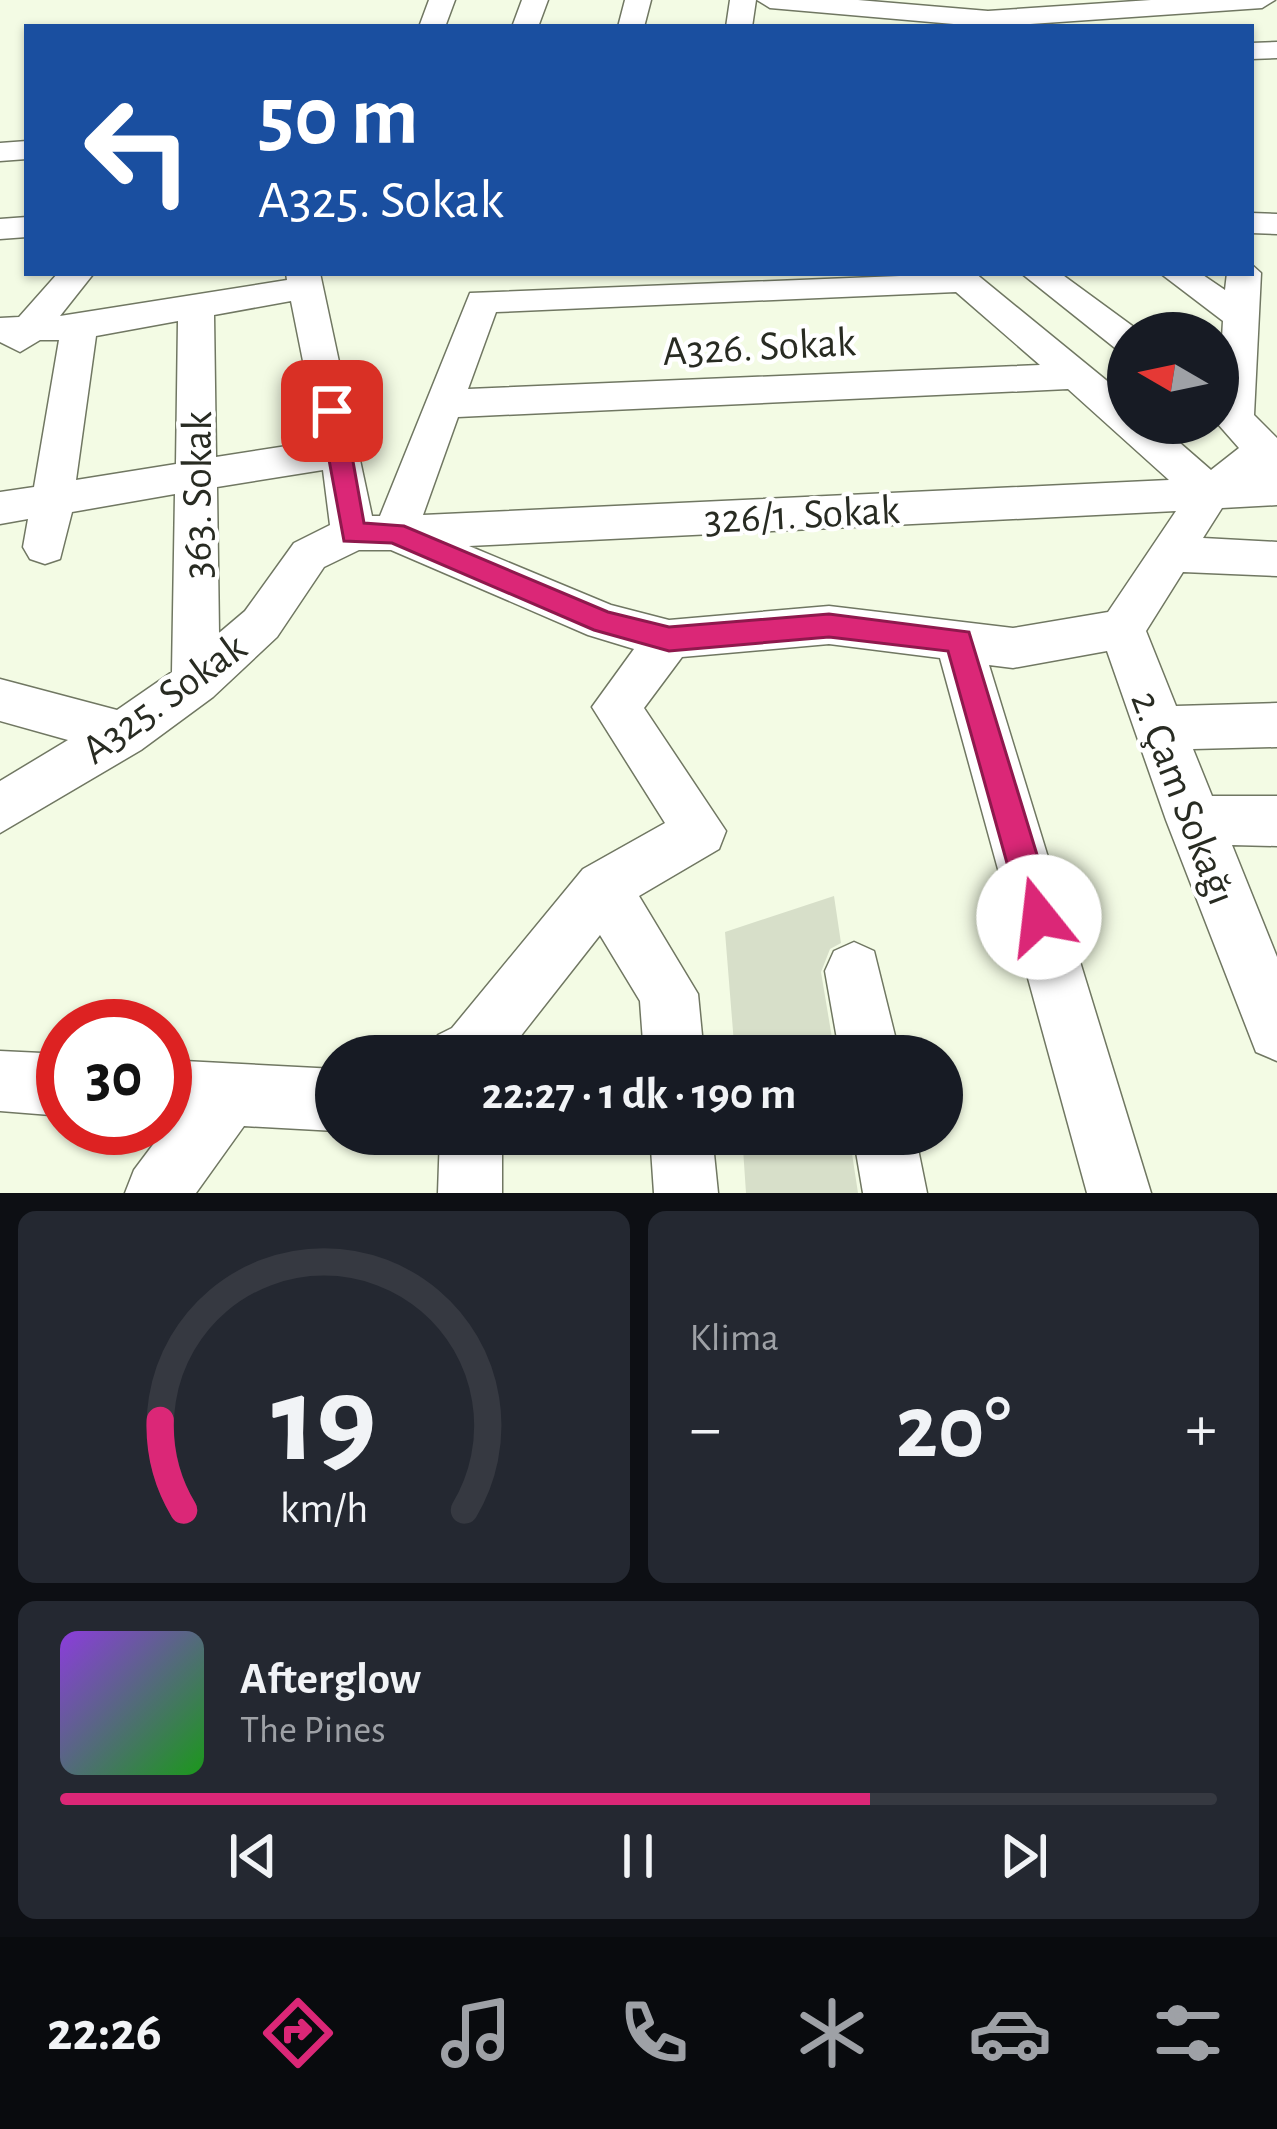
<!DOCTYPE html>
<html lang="tr">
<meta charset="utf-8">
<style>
body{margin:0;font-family:"Alegreya Sans",sans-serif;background:#242831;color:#f1f3f6;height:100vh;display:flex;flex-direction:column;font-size:45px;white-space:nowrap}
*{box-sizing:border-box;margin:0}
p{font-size:39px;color:#9ea1a6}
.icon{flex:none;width:66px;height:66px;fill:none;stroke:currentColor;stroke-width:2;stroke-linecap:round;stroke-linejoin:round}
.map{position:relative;height:1193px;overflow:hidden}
.drawer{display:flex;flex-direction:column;gap:18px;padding:18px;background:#0d0f14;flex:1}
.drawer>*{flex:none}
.top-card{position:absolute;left:24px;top:24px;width:1230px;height:252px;border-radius:0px;box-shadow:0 3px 9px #0004;background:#1a4fa0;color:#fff;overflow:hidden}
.needle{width:78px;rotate:279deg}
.buttons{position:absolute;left:1107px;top:312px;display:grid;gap:24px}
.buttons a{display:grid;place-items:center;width:132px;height:132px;border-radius:50%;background:#171b24;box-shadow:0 3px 9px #0004;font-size:60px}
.speed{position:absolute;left:36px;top:999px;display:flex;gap:24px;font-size:60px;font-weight:700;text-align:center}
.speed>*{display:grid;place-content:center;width:156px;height:156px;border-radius:50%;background:#171b24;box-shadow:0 3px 9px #0004;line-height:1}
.speed .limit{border:18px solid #d22;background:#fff;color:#111}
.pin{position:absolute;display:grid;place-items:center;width:102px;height:102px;color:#fff;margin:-51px;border-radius:24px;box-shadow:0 6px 18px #0006}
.me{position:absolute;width:132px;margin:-66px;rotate:344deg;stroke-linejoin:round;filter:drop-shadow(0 0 9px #0008)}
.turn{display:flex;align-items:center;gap:42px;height:252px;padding:0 36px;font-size:54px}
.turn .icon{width:156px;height:156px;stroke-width:2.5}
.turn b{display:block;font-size:84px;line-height:102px}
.big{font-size:90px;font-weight:600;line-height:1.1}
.drawer .tile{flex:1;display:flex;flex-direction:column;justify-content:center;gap:18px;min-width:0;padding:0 42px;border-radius:18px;background:#242831}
.drawer .dial{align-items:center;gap:0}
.dial svg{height:312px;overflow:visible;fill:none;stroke:#363941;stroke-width:7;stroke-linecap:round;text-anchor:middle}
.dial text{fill:#f1f3f6;stroke:none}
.song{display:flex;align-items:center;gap:36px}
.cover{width:144px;height:144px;border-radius:18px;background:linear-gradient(135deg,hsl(270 70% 55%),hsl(120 70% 35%))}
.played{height:12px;border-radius:6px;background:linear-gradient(90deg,#db2777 70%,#363941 70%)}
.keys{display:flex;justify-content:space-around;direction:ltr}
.heat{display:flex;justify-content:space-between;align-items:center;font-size:66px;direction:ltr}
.drawer .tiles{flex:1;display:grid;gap:18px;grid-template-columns:1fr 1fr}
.tile:last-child{grid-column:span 2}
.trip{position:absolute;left:315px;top:1035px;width:648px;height:120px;border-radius:60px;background:#171b24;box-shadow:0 3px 9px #0004;font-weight:600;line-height:120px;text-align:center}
.tabs{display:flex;height:192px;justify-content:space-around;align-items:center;background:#090b0e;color:#9ea1a6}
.tabs .icon{width:84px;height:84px}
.tabs .active{color:#db2777}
.tabs b{font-size:54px;color:#f1f3f6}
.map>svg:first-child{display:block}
</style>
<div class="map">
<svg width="1277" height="1193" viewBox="0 0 1277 1193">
<rect width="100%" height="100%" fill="#f3fbe4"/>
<path fill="#d7dfc9" d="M834 896 841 943 830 949 821 972 835 1056H735L725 932Z
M742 1134H849L858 1193H746Z"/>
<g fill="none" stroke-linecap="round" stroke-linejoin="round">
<g stroke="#707762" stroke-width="3">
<path id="street" d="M429 0H455L445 27H419Z
M522 0H548L538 27H512Z
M625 0H651L644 27H618Z
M730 0H756L752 27H726Z
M757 0H858L988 11 1151 0H1275L1262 8 988 27 770 8Z
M1277 42V58L1251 59V43Z
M27 141V159L0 161V143Z
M1251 213 1277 214V234L1251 233Z
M27 217V237L0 239V219Z
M1251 264 1261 273 1254 415 1277 438V505L1222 508 1203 538 1277 542V576L1183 572 1146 631 1176 706 1277 703V747L1193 749 1212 796H1277V846L1232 845 1277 957V1061L1256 1052 1166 820 1107 651 1013 668 989 665 1151 1193H1087L940 658 829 644 682 657 644 708 726 831 719 849 639 896 698 994 704 1056H644L640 1001 600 935 505 1056H429L438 1035 452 1028 583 869 665 823 592 707 634 649 588 635 391 550H359L324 567 277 637 213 697 141 750 0 833V781L68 740 0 721V679L117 710 172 672 175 494 72 512 60 559 45 564 30 559 23 547 28 519 0 524V492L34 487 59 340H40L20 352 0 342V318L19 317 58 273H94L60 316 287 280 286 273H320L372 516H380L470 293 975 273 1128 398V423H1157L1211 470 1239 448 1217 423 1223 321 1160 273H1200L1225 290 1227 273H1251ZM956 292 1040 365 468 389 496 312ZM291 301 319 441 216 457 214 315ZM178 321 176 464 76 480 96 336ZM1068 389 1169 480 423 515 458 417ZM323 470 330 525 294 543 245 611 219 633 217 487ZM1176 511 1108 612 1013 628 829 606 669 620 611 605 469 546Z
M1021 273H1060L1142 333H1128V352L1115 348Z
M854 942 874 951 900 1056H840L825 971 834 951Z
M0 1051 63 1054V1116L0 1111Z
M165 1060 336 1069V1131L244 1126 196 1193H125L134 1170 170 1122H165Z
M440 1134H502V1193H438Z
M650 1134H712L718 1193H654Z
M853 1134H915L927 1193H863Z"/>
</g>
<use href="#street" fill="#fff" fill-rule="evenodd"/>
</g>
<path fill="#db2777" stroke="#8e194d" stroke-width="3" d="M332 402 344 411 364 523 404 526 608 612 669 627 829 614 969 632 1056 917 1051 929 1039 934 1027 929 1022 917 948 651 829 637 669 651 594 630 392 543 344 541 320 411Z"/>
<g text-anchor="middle" stroke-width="9" stroke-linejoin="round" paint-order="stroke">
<g font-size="42" fill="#282b22" stroke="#fff">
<text transform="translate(759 345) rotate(-3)" y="15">A326. Sokak</text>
<text transform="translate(196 495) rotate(-90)" y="15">363. Sokak</text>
<text transform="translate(802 513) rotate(-3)" y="15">326/1. Sokak</text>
<text transform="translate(163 697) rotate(-36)" y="15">A325. Sokak</text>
<text transform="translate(1185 797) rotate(69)" y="15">2. Çam Sokağı</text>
</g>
</g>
</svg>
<div class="buttons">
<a><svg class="needle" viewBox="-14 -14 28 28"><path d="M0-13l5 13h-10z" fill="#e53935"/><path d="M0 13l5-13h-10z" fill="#9ea1a6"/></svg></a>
</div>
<div class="speed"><div class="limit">30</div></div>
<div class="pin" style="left:332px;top:411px;background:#d93025"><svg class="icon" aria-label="arrive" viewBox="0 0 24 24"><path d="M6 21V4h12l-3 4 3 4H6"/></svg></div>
<svg class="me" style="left:1039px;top:917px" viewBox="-20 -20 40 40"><circle r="19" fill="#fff"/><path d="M0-13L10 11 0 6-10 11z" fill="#db2777"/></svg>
<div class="trip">22:27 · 1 dk · 190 m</div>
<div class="top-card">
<div class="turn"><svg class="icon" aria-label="left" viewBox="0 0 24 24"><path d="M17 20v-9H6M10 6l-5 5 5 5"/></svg><div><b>50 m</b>A325. Sokak</div></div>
</div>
</div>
<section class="drawer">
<div class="tiles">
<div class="tile dial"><svg viewBox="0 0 100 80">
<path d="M14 69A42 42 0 1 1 86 69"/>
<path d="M14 69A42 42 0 0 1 8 46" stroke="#db2777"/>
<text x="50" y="56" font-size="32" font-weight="700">19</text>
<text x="50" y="72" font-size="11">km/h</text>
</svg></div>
<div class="tile"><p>Klima</p>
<div class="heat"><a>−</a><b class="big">20°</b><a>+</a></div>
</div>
<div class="tile">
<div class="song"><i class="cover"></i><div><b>Afterglow</b><p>The Pines</p></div></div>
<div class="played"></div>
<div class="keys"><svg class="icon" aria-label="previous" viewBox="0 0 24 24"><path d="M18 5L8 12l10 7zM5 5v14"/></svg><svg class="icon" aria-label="pause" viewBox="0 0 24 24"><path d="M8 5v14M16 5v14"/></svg><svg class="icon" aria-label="next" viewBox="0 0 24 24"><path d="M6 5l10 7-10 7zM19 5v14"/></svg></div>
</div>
</div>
</section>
<nav class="tabs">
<b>22:26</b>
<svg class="icon active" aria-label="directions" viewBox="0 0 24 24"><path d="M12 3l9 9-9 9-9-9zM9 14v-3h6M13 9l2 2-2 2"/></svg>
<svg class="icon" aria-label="music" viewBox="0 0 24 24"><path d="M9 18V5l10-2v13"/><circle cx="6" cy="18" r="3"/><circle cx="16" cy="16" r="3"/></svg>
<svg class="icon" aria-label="phone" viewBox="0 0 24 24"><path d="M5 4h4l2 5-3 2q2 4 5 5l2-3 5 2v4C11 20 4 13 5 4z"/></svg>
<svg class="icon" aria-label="climate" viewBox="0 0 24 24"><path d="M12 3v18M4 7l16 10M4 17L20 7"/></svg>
<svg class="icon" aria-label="car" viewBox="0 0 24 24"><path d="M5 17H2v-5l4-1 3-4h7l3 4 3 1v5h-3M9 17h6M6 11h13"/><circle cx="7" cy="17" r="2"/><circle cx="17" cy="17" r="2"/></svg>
<svg class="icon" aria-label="filters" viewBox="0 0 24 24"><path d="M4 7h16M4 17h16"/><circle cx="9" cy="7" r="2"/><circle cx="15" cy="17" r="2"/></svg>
</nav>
